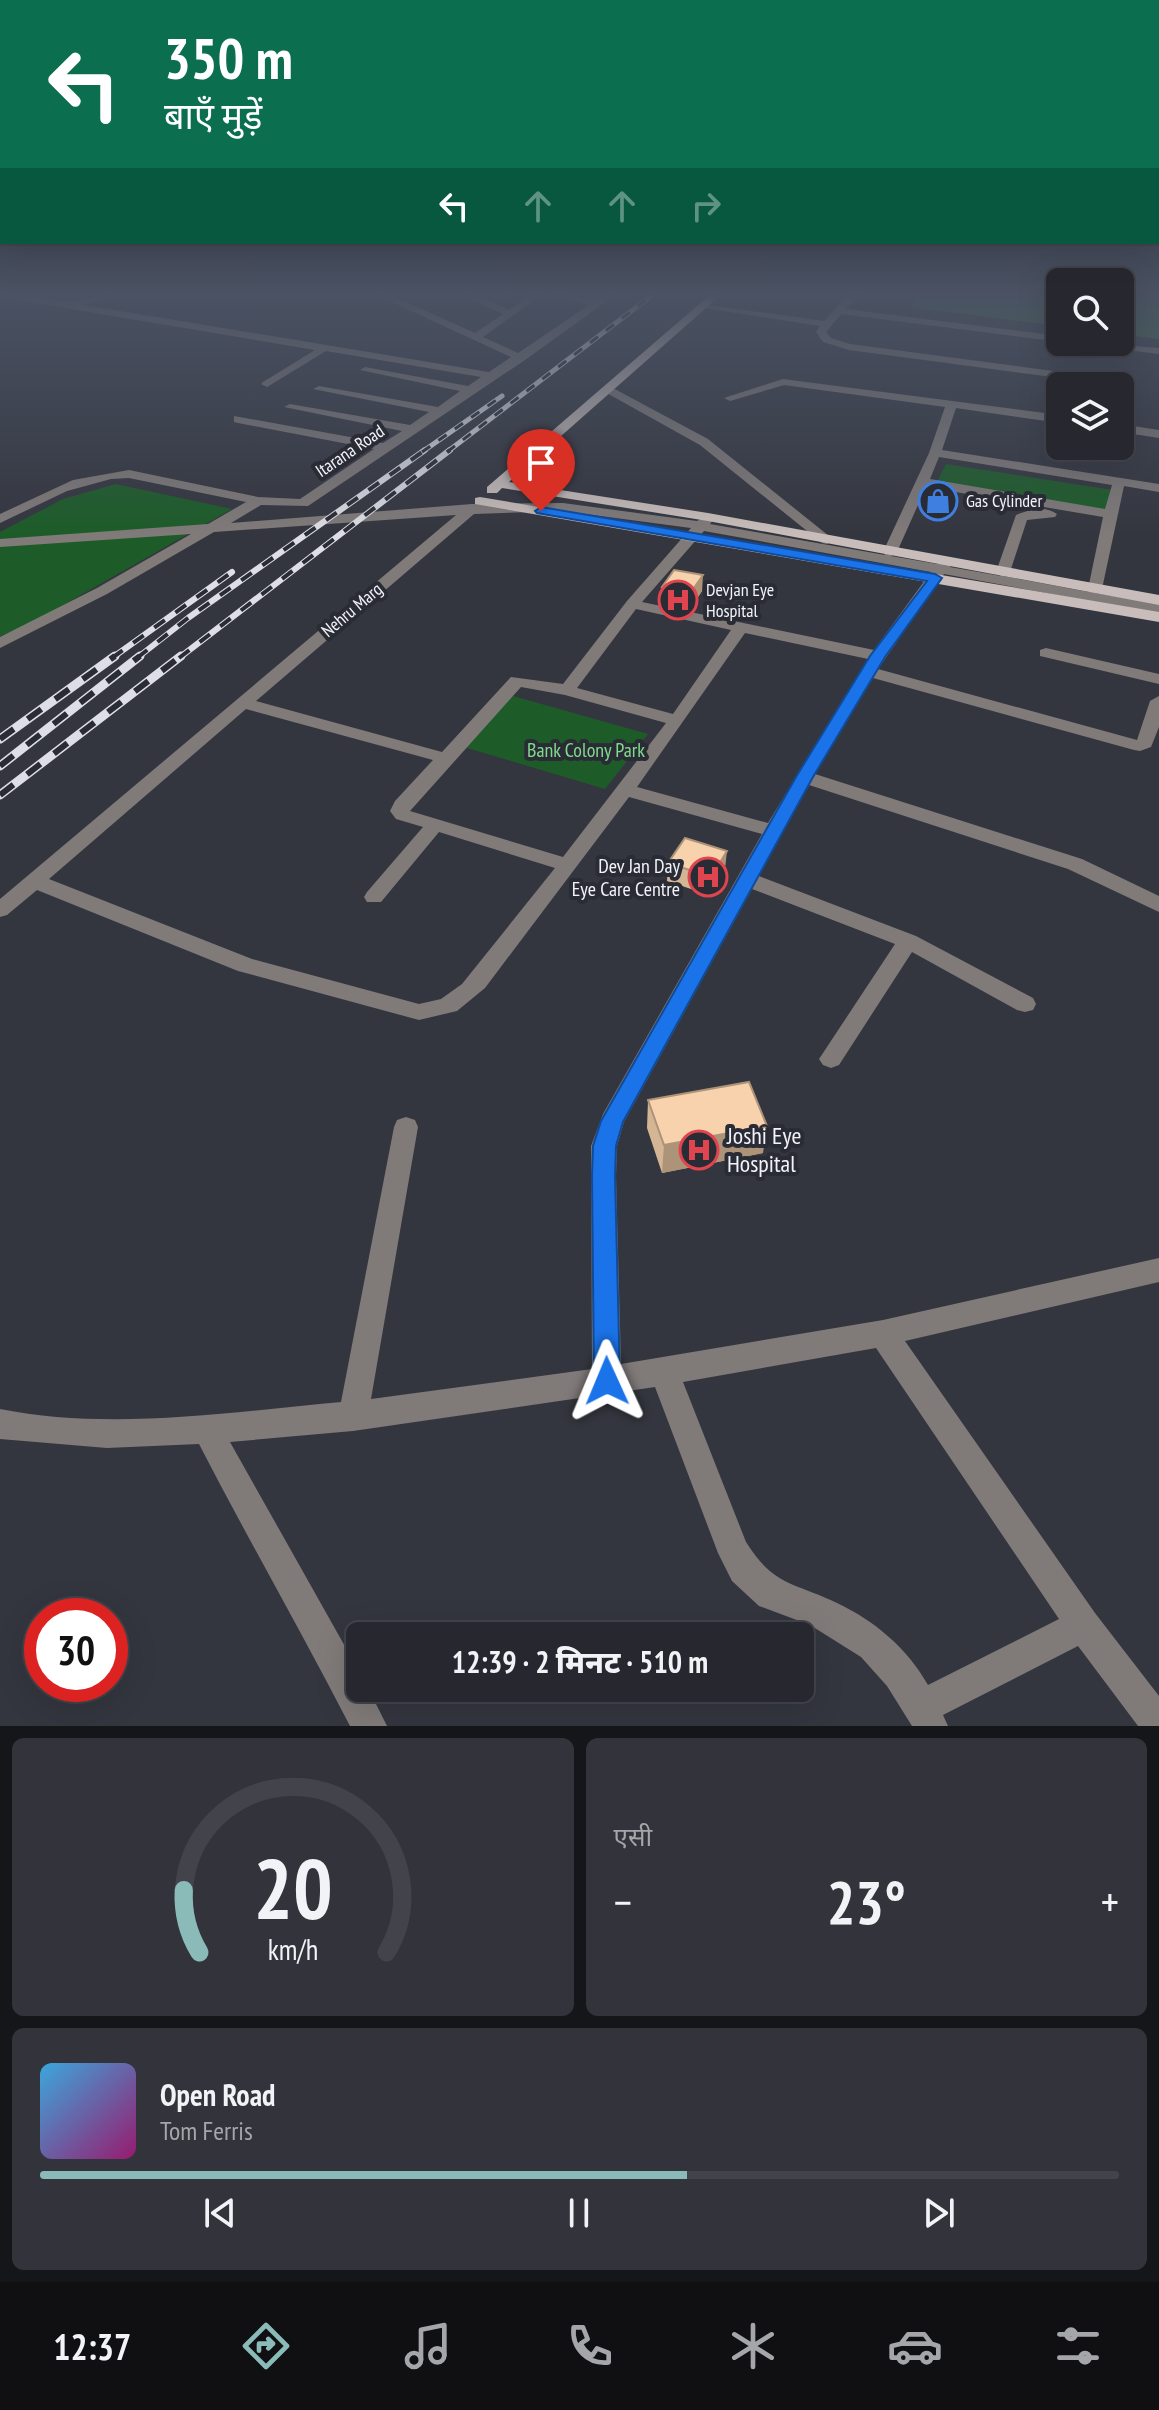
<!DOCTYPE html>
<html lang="hi">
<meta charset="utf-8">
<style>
body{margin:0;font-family:"PT Sans Narrow","Noto Sans Devanagari",sans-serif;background:#33343b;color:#f1f3f6;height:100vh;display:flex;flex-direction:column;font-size:30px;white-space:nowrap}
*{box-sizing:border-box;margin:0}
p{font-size:26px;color:#a4a6aa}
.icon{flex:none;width:44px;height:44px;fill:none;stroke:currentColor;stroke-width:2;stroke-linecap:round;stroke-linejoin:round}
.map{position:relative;height:1726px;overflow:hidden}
.side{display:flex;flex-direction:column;gap:12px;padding:12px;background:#15161a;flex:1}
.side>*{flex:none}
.guide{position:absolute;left:0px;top:0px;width:1160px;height:244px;box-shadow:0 8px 32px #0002,0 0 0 2px #43444b;background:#0b6e4f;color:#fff;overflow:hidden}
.fabs{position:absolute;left:1046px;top:268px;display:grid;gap:16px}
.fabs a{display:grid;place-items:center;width:88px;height:88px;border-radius:12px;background:#27282f;box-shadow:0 8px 32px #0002,0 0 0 2px #43444b;font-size:40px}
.speed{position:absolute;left:24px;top:1598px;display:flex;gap:16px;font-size:40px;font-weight:700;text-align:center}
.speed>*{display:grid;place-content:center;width:104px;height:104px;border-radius:50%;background:#27282f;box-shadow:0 8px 32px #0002,0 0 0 2px #43444b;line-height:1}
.speed .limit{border:12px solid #d22;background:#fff;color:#111}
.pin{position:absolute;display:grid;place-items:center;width:68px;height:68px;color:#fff;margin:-82px -34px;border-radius:50% 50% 50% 0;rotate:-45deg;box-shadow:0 0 8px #0007}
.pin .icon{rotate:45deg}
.me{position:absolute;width:88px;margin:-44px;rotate:359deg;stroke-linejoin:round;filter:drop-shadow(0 0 6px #0008)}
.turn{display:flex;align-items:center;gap:28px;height:168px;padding:0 32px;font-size:36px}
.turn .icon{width:104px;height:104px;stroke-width:2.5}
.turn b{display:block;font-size:56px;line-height:68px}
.lanes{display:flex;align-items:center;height:76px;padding:0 32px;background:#0003;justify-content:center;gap:40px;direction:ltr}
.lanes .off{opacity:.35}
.big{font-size:60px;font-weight:800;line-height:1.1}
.side .widget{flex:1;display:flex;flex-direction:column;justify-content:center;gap:12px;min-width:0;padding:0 28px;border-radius:12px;background:#33343b}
.side .dial{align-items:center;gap:0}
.dial svg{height:208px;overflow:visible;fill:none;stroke:#43444b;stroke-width:7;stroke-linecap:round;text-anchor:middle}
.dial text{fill:#f1f3f6;stroke:none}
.song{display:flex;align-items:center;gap:24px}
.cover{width:96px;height:96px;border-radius:12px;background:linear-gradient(135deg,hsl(200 70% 55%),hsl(320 70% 35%))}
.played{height:8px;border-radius:4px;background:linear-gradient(90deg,#8bbbb9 60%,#43444b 60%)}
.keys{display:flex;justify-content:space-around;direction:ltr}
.heat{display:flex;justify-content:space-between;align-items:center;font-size:44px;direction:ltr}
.side .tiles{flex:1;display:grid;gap:12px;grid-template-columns:1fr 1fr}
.widget:last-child{grid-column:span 2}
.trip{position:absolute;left:346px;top:1622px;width:468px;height:80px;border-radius:12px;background:#27282f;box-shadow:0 8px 32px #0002,0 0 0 2px #43444b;font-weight:800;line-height:80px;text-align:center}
.tabs{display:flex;height:128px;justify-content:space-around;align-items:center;background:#101013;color:#a4a6aa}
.tabs .icon{width:56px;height:56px}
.tabs .on{color:#8bbbb9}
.tabs b{font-size:36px;color:#f1f3f6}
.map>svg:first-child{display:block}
</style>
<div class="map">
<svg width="1159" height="1726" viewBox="0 0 1159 1726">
<rect width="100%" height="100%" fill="#34363f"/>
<path fill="#1d5c29" d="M946 464 1113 490 1107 513 936 484Z
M116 484 232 509 30 624 0 636V532L63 499Z
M513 696 648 734 605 789 464 747Z"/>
<path fill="#3b7c45" d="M918 293H1060V326L911 307Z
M1120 293H1159V339L1120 334Z"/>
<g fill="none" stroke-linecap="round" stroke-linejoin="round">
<path fill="#807a79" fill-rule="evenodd" d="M0 293 73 303 104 293H121L84 305 489 372 511 357 372 293H386L475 333 503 314 458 293H472L509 310 532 293H544L483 337 518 353 589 305 545 293H564L595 301 606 293H618L525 360 308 506 261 505 231 523 472 504 563 503 697 521 706 516 713 520 710 524 885 555 883 552 929 453 945 407 784 385 730 401 724 398 783 379 1060 415V423L956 408 942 450 1159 484V492L1124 486 1102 589 1096 593 1159 604V614L944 574 878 669 1137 740 1150 701 1159 696V727L1151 747 1140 751 1134 750 873 678 815 774 1082 859 1159 896V912L1068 869 809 785 759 876 916 936 1033 998 1036 1004 1033 1010 1025 1012 1017 1010 912 952 839 1065 831 1068 823 1065 819 1059 823 1053 895 944 752 889 624 1122 617 1146 616 1176 621 1364 883 1320 1159 1258V1282L905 1341 1095 1613 1159 1696V1726H1138L1078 1646 943 1715 948 1726H912L887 1686 861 1657 810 1625 759 1606 732 1581 718 1553 655 1387 353 1431 230 1442 360 1673V1688H368L387 1726H350C301 1631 248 1539 199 1444L107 1448 0 1439V1409C110 1431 230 1412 341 1402L394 1127 397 1120 406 1117 415 1120 418 1127 371 1399 592 1369 591 1146 603 1114 762 834 629 797 485 988 457 1011 419 1020 238 971 37 890 7 915 0 917V899L456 515 214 532 107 594 0 648V637L97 588 191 534 0 547V539L208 524 246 502 129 478 111 479 67 491 0 523V514L73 480 129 470 258 497 300 499 374 449 238 423 234 422V416L383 443 402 431 284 407 290 404 410 425 429 412 313 389 319 386 438 407 460 391 360 370 365 367 468 386 481 377 326 351 267 387 261 384 263 382 315 350 0 297ZM939 457 1112 485 1105 509 930 479ZM926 487 1103 517 1088 589 1089 592 1003 576 1010 572 1027 520 1055 517 1057 514C1045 505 1029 510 1016 515L996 572 1001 576 950 567 953 562 946 558 937 564 891 556 897 552ZM563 511 691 528 627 601 563 684 511 677 442 752 256 701 474 514ZM704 531 931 572 874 650 642 602ZM636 609 731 630 673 714 577 688ZM745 633 868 659 768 823 637 787ZM521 687 565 695 666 723 563 857 410 811ZM246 709 433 760 395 801 390 811 396 819 423 827 367 892 364 897 367 902H381L439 832 555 868 462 984 441 999 419 1004 252 959 49 879ZM876 1348 1059 1619 928 1685C907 1648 875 1621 837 1603 794 1582 774 1587 746 1542L683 1382Z
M850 293H861L846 309 1060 336 1061 342 841 314 826 332 831 338 850 344 1113 379 1119 382 1113 385 849 350 823 342 816 332 820 326 697 307 702 304 824 321Z
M1082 342 1159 348V354L1087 345Z
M603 387H611L708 439 834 540 827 544 822 543 700 445 603 391Z
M1120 424 1159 430V438L1120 432Z
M1046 648 1159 674V684L1040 656V650Z"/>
<path fill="#c8bdba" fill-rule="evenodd" d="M712 293H723L509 482 708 513 1159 595V605L708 521 502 488 497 493H487V487Z
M480 497 1159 612V622L475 504V498Z"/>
<g stroke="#dedfe6" stroke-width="5">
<path id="rail-far2" d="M422 452 502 396
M447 452 655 293"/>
</g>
<g stroke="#dedfe6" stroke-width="6">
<path id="rail-far1" d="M112 658 232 572
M137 658 188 618 425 450
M179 658 450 450"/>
</g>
<g stroke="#dedfe6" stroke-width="9">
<path id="rail" d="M0 739 115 656
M0 766 140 656
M0 795 181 656"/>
</g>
<use href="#rail-far2" stroke="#2a2c35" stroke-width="3" stroke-dasharray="10" stroke-linecap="butt"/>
<use href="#rail-far1" stroke="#2a2c35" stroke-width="4" stroke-dasharray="13" stroke-linecap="butt"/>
<use href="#rail" stroke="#2a2c35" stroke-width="6" stroke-dasharray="17" stroke-linecap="butt"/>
</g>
<path fill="#d4b594" d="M662 587 702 591 690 609 661 603Z
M668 863 725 869 709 895 667 881Z
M648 1100 763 1153 662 1173 647 1128Z"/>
<path fill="#ad9378" d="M703 575 702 591 690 609 691 592Z
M727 851 725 869 709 895 711 877Z
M767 1126 763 1153 662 1173 664 1145Z"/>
<path fill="#f7d2ac" stroke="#ad9378" stroke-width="2" d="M674 570 703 575 691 592 662 587Z
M685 838 727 851 711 877 668 863Z
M749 1082 767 1126 664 1145 648 1100Z"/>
<linearGradient id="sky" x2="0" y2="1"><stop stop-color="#1d1e23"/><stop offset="0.55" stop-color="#4a5263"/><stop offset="1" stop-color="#4a5263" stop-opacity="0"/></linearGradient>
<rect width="1159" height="535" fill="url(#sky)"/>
<path fill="#1a73e8" stroke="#114b97" stroke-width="2" d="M541 507 935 574 942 578 885 657 813 777 623 1122 616 1146 615 1176 620 1381 616 1390 607 1394 598 1390 594 1381 592 1176 593 1146 601 1121 796 777 870 656 927 581 537 513 535 511Z"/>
<defs>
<g id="shop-ring" transform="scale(2)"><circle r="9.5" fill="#2a2c35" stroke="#3f7fe0" stroke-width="1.5"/><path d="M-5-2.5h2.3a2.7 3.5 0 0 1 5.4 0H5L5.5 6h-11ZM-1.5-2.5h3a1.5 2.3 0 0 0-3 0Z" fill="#3f7fe0"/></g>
<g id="hospital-ring" transform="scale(2)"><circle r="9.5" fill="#2a2c35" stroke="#e0444e" stroke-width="1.5"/><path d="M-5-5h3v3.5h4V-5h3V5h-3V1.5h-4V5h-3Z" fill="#e0444e"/></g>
</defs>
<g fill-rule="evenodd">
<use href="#shop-ring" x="938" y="501"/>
<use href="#hospital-ring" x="678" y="600"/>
<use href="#hospital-ring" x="708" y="877"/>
<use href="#hospital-ring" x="699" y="1150"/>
</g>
<g text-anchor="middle" stroke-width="8" stroke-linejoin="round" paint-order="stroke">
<g font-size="18" fill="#f2f3f9" stroke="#2a2c35">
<text transform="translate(350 451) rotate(-34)" y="6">Itarana Road</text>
<text transform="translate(352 610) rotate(-40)" y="6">Nehru Marg</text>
</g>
<g font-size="18" fill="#f2f3f9" stroke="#2a2c35" text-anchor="start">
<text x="966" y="507">Gas Cylinder</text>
<text x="706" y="596">Devjan Eye<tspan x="706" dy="21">Hospital</tspan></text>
</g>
<g font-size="20" fill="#81da8c" stroke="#2a2c35">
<text x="586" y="757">Bank Colony Park</text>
</g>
<g font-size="20" fill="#f2f3f9" stroke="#2a2c35" text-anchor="end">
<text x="680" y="873">Dev Jan Day<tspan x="680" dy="23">Eye Care Centre</tspan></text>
</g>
<g font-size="24" fill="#f2f3f9" stroke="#2a2c35" text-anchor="start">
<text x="727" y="1144">Joshi Eye<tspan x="727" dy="28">Hospital</tspan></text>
</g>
</g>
</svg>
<div class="fabs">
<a><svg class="icon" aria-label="search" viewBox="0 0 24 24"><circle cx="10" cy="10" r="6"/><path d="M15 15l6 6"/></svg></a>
<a><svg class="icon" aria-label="layers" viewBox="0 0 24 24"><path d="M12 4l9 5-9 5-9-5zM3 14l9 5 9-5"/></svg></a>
</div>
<div class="speed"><div class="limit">30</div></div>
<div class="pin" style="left:541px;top:511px;background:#d93025"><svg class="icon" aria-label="arrive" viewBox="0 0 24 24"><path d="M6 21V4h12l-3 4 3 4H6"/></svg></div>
<svg class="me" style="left:607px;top:1381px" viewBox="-20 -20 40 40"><path d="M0-17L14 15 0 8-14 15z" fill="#1a73e8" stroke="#fff" stroke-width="4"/></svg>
<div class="trip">12:39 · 2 मिनट · 510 m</div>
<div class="guide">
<div class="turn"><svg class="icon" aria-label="left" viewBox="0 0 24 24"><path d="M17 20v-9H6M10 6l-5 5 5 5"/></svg><div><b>350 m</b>बाएँ मुड़ें</div></div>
<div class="lanes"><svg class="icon" aria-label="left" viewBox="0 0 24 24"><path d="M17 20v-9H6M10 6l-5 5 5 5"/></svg><svg class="icon off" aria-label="ahead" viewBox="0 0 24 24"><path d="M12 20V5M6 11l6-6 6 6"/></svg><svg class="icon off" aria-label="ahead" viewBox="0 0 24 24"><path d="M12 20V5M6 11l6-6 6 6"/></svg><svg class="icon off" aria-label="right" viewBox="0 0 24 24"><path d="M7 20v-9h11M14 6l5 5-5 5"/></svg></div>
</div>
</div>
<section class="side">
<div class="tiles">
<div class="widget dial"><svg viewBox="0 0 100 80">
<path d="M14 69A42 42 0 1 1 86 69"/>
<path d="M14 69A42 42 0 0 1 8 45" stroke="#8bbbb9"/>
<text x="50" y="56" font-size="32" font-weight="700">20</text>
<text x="50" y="72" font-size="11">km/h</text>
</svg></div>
<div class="widget"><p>एसी</p>
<div class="heat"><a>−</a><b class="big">23°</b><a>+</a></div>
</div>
<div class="widget">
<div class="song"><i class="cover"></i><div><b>Open Road</b><p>Tom Ferris</p></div></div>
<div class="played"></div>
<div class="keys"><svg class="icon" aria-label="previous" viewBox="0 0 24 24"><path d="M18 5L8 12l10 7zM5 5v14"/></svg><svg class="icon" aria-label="pause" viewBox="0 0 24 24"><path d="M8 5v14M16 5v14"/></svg><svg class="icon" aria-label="next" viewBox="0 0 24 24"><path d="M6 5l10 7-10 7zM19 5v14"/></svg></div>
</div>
</div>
</section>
<nav class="tabs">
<b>12:37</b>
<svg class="icon on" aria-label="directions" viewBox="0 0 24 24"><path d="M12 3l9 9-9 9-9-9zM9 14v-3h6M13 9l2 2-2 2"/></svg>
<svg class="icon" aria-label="music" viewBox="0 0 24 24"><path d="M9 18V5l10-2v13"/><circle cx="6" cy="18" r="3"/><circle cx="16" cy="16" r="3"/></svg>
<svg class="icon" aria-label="phone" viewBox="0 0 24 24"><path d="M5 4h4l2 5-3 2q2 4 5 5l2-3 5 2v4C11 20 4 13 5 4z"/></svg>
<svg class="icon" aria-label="climate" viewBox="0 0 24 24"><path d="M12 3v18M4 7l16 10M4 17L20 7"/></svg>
<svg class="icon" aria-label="car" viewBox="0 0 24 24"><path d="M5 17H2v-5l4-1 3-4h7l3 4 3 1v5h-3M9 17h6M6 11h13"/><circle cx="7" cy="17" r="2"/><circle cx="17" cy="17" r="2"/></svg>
<svg class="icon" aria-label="filters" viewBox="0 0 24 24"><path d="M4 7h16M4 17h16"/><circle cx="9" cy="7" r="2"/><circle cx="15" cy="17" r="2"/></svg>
</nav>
